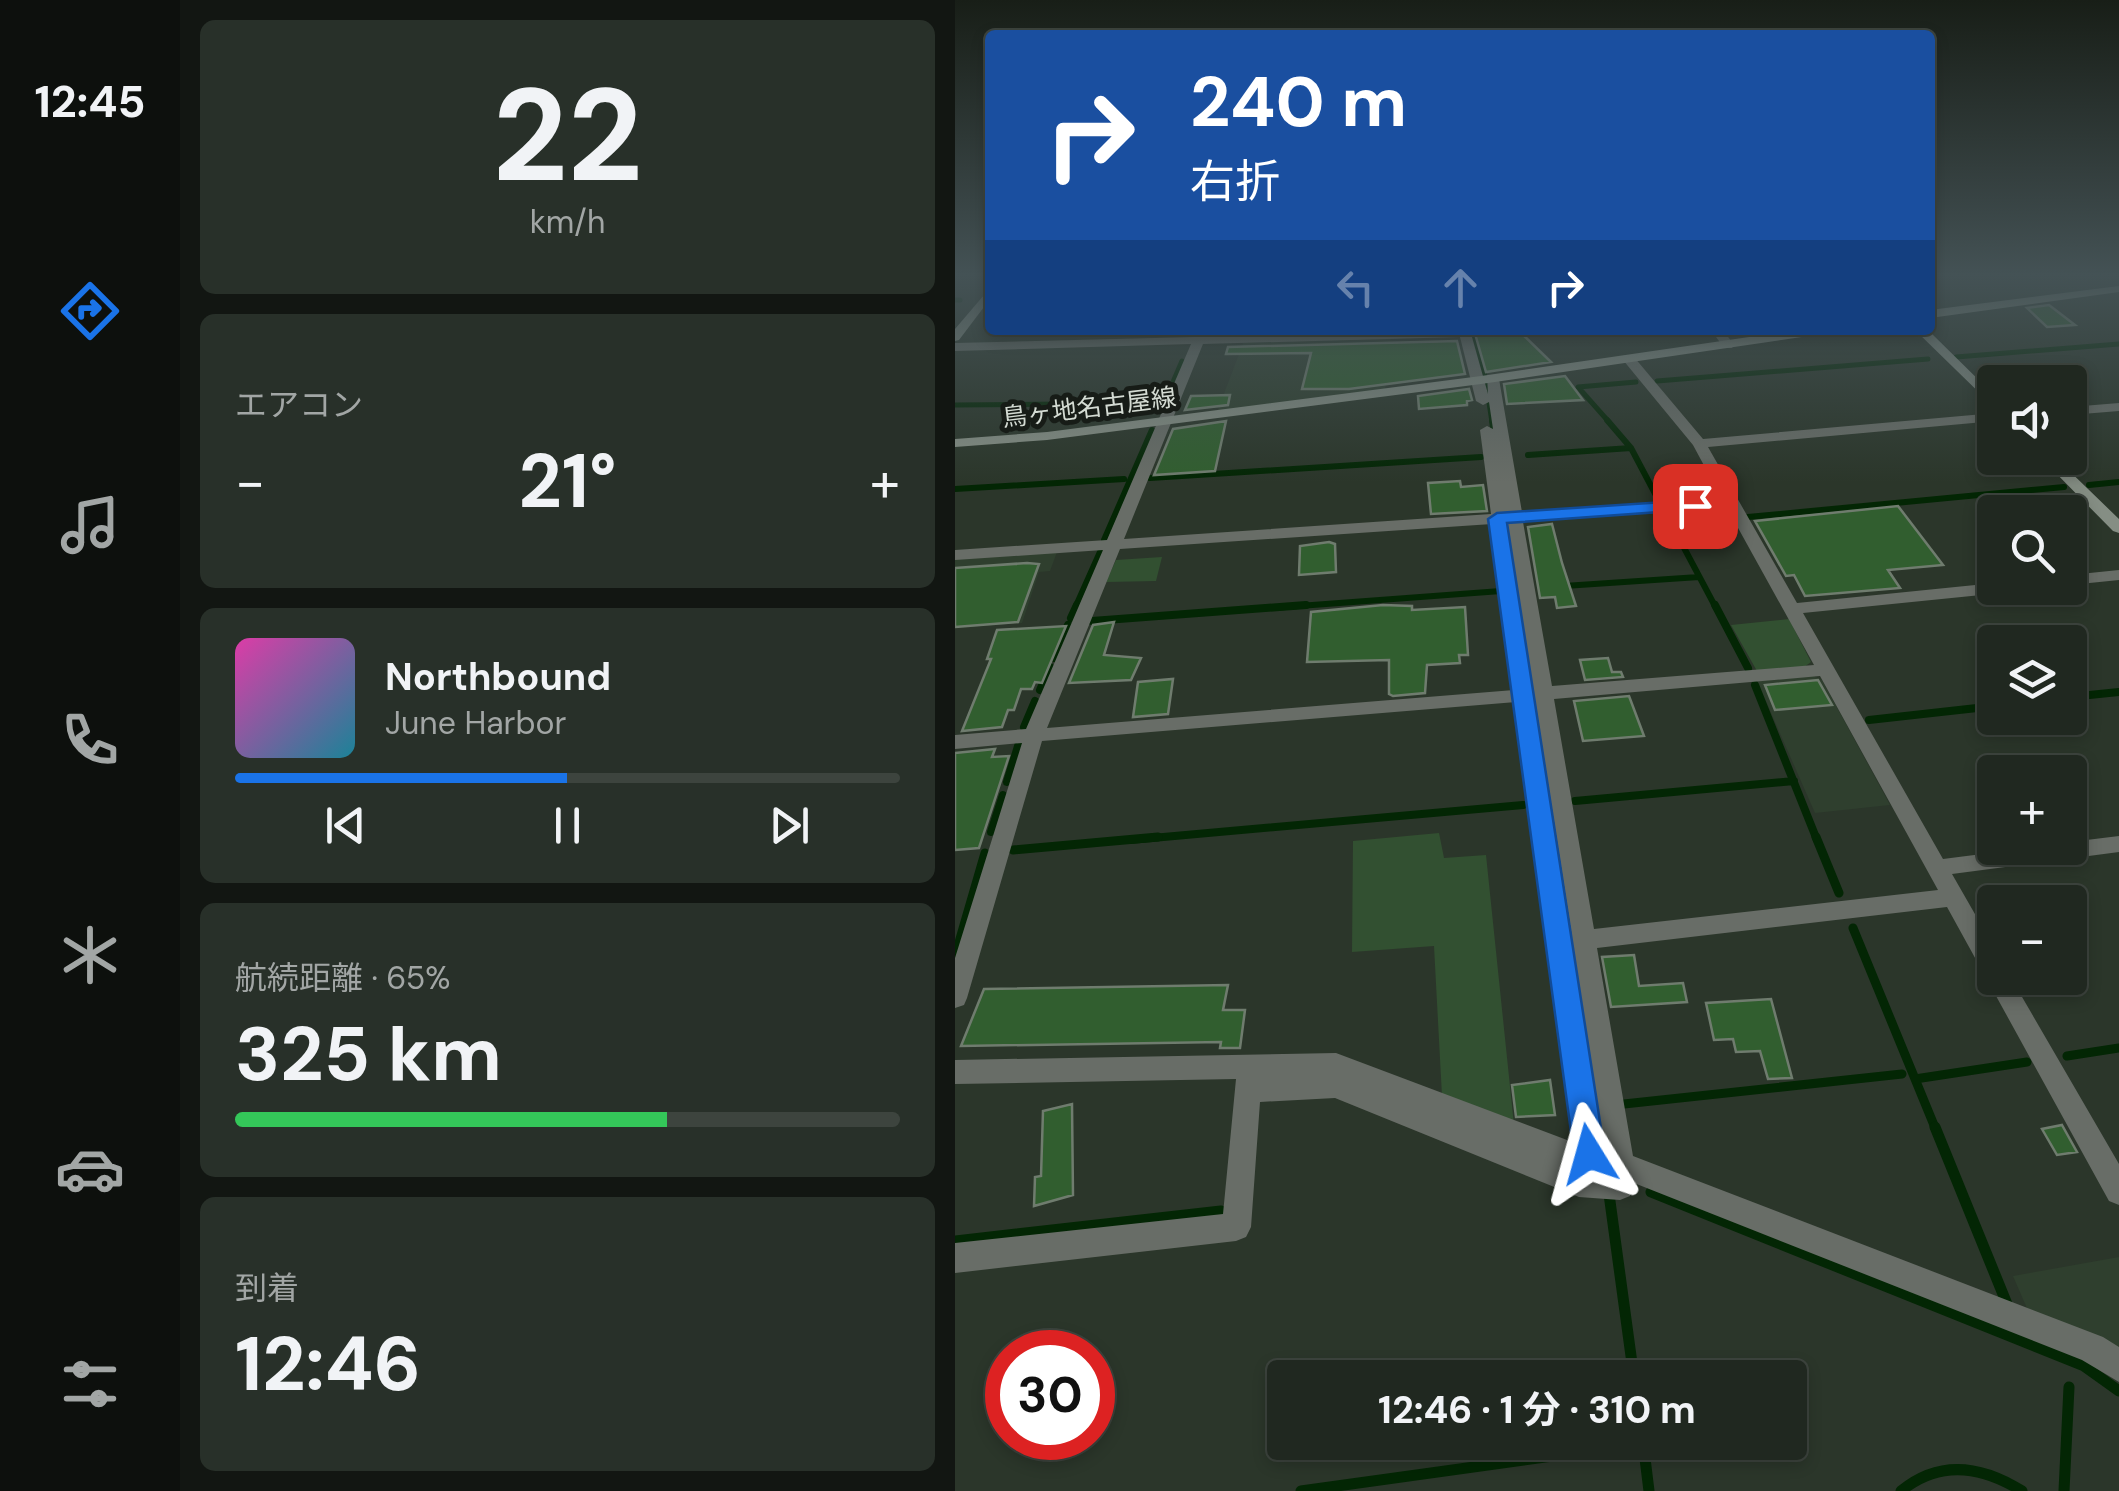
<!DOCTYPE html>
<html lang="ja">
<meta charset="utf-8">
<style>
body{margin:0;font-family:"DM Sans","Noto Sans JP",sans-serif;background:#283029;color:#f1f3f6;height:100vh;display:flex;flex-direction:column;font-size:38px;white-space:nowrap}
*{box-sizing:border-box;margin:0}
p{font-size:32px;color:#a2a6a5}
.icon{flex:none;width:55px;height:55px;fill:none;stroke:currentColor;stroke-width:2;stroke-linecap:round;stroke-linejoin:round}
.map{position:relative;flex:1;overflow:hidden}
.drawer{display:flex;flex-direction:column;gap:20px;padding:20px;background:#121612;width:775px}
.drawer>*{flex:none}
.hud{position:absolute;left:30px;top:30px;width:950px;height:305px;border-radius:10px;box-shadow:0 5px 15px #0003,0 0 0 2px #3d443e;background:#1a4fa0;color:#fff;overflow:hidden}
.buttons{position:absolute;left:1022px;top:365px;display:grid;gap:20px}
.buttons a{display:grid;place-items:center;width:110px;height:110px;border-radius:10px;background:#202820;box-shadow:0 5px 15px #0003,0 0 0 2px #3d443e;font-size:50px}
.speed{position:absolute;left:30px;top:1330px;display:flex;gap:20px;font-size:50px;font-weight:700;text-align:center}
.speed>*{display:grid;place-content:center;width:130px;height:130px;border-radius:50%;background:#202820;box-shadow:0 5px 15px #0003,0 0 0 2px #3d443e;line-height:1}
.speed .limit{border:15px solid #d22;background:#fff;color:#111}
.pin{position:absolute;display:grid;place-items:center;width:85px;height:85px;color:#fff;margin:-42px;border-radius:20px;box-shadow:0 5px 15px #0006}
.me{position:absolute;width:110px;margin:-55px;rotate:352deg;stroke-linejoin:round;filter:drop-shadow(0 0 8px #0008)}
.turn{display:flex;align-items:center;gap:35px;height:210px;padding:0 40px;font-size:45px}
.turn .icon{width:130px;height:130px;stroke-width:2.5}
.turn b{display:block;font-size:70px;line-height:85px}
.lanes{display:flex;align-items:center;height:95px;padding:0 40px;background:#0003;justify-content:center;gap:50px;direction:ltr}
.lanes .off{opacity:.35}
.big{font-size:75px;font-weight:700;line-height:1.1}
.drawer .widget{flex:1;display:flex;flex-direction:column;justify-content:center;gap:15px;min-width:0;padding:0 35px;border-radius:15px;background:#283029}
.drawer .dial{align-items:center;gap:0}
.dial b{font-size:130px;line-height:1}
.song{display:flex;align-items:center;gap:30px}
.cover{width:120px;height:120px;border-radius:15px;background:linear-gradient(135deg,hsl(320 70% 55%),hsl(190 70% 35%))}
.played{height:10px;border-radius:5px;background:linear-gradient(90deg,#1a73e8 50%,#3d443e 50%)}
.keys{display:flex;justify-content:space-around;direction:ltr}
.heat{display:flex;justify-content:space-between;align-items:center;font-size:55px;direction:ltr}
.charge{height:15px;border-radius:8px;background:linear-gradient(90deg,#34c759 65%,#3d443e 0)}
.trip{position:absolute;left:312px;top:1360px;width:540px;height:100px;border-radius:10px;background:#202820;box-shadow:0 5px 15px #0003,0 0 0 2px #3d443e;font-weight:700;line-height:100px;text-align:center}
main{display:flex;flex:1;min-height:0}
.menu{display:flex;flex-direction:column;width:180px;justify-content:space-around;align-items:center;background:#0d100d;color:#a2a6a5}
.menu .icon{width:70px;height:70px}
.menu .selected{color:#1a73e8}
.menu b{font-size:45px;color:#f1f3f6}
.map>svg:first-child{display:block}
</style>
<main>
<nav class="menu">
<b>12:45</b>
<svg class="icon selected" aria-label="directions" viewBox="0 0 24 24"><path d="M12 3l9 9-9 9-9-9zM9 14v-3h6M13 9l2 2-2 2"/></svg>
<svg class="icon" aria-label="music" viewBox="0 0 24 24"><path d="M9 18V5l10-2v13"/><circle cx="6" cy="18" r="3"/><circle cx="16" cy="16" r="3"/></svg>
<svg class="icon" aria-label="phone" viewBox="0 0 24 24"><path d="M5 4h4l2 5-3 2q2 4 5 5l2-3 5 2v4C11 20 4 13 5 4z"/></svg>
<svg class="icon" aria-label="climate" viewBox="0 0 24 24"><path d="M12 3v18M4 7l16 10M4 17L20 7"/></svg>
<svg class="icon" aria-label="car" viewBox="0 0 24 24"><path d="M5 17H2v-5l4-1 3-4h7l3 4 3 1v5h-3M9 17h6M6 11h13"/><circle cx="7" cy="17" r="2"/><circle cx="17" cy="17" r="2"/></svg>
<svg class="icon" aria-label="filters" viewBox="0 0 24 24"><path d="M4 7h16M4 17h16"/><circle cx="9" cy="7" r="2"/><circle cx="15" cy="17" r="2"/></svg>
</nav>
<section class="drawer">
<div class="widget dial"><b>22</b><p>km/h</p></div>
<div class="widget"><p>エアコン</p>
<div class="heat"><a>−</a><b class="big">21°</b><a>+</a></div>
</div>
<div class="widget">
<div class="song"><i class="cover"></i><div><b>Northbound</b><p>June Harbor</p></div></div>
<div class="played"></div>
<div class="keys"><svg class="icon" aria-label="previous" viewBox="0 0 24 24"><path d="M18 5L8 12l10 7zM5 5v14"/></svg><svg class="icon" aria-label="pause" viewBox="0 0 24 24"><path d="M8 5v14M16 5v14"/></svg><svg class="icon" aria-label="next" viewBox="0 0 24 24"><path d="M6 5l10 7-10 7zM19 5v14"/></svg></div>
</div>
<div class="widget"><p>航続距離 · 65%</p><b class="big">325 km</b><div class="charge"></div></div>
<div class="widget"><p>到着</p><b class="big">12:46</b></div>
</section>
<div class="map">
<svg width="1164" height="1491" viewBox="0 0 1164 1491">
<rect width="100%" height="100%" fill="#2b362a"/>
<path fill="#2f3f2e" d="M436 337 430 390 262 412 289 341Z
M102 552 95 571 84 572 67 623 0 628V559Z
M858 676 867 680 935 805 860 813 802 681Z
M1164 1257V1357L1074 1313 1058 1276Z"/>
<path fill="#325031" d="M207 557 201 581 151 582 161 560Z
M834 619 856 662 849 667 802 671 776 625Z
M484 833 489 858 531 855 559 1125 487 1096 479 946 397 952 398 841Z"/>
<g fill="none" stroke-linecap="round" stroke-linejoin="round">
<path stroke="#032604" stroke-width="5" d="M0 300H5
M516 330 530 376
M574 334 710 330
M1001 357 1164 344
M702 381 973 359
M531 383 537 422
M116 404 209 403 227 361
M0 405 106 404
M654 422 623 387 681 382"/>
<path stroke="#032604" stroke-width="6" d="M537 420 539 435
M652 420 676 448 705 503
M573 455 676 448
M195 478 526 457
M1134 485 1164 482
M0 489 169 479
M710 512 761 608
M793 517 1109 487
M149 540 197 430
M609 586 744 577
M120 608 145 552
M317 608 546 591"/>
<path stroke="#032604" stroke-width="8" d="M760 605 793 668
M116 618 122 605
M137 621 351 605
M99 658 113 625
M800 685 862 840
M85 690 95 667
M1115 697 1164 692
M914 720 1040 706
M69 727 80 701
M52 782 64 743
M620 801 839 781
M598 821 601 840
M36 832 48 795
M175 840 568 805"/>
<path stroke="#032604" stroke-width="9" d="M601 837 615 925
M861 837 884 893
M58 850 203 837
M898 928 981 1130
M0 956 30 853
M630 1023 643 1113
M1112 1056 1164 1048
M960 1079 1072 1062
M669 1104 947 1074"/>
<path stroke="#032604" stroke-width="11" d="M980 1127 1052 1304
M696 1192 1129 1366 1164 1391
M654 1194 679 1378
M0 1241 266 1211
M688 1442 694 1491
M346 1491 648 1449
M946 1491C985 1459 1027 1466 1067 1491
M1109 1491 1114 1387"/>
</g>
<path fill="#315e2f" stroke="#6f7c6e" stroke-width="2.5" d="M1094 305 1120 325 1092 327 1072 308Z
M519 330H563L596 362 531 372Z
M502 341 510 374 394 389H347L356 353 271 354 273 347Z
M610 376 628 400 552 404 549 384Z
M514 389 517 400 512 401V405L464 409 463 396Z
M275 395 273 405 230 410 236 396Z
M271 421 260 471 199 475 218 429Z
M505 481 506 487 528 485 532 511 476 514 473 483Z
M943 506 988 565 933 570 945 588 850 596 839 575 831 576 800 521Z
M597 524 607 563 621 606 602 608 600 597 585 598 573 527Z
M374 542 380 544 381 572 344 575 345 546Z
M72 563 84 564 63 622 0 627V568Z
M428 605 457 606V610L510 607 513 655H504L505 663 472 665 470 693 438 696 434 694V660L352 662 356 612Z
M159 622 149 655 186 658 176 680 114 683 138 625Z
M111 626 87 683 80 682 77 689H66L59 710H53L47 727 7 731 36 659H32L42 630Z
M653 658 657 672H666L668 677 630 680 625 660Z
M218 679 213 714 178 717 183 682Z
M863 680 877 705 820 710 810 685Z
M674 696 689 736 628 741 619 701Z
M40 749 37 757 54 756 24 848 0 850V753Z
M679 955 684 986 728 983 732 1002 656 1007 647 957Z
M273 985 268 1010H290L285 1048H265L266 1042 6 1046 29 989Z
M816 999 837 1078 813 1079 805 1051 781 1052 778 1039 759 1040 751 1003Z
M595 1080 600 1115 561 1117 557 1085Z
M117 1104 118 1195 79 1206 80 1177 86 1176 88 1111Z
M1107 1125 1122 1152 1102 1155 1087 1129Z"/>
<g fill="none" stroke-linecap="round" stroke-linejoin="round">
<path fill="#686d67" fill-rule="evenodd" d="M242 330H254L251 336 515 330 533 394 532 376 544 379 567 512 767 499 738 445 668 360 674 356 679 357 748 439 1040 413V421L753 447 842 603 1040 583V588H1055L1046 593 848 613 988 859 1074 848H1115V842L1164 836V852L997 874 1040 949V978H1056L1164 1164V1205L1154 1201 992 907 642 948 678 1156 1148 1337 1164 1347V1382L1127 1360 679 1183 675 1196 665 1200 624 1197 380 1098 305 1102 296 1227 291 1237 281 1241 0 1273V1243L268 1214 281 1079 0 1084V1060L381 1053 620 1143 561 702 87 741 12 998 9 1005 0 1008V958L67 743 0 749V735L71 729 148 550 0 560V550L152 540 236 344 0 351V343L239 337ZM505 337 521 401 528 405 534 402 538 429 532 426 525 430 536 514 169 539 248 344ZM772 508 859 665 597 686 568 522ZM537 524 559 690 92 728 165 549ZM865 676 983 890 639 929 599 699ZM580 700 617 937 616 938ZM617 943 652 1164V1171H643L649 1154Z
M756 330H768L779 345 777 348H769Z
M1164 403V411L1115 415V407Z
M1164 570V580L1115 585V575Z"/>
<path fill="#858e84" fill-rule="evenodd" d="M1164 286V292L975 318V310Z
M35 288V299L4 340 0 341V329Z
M842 330H873L867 334 526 384 92 440 0 447V439L92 432 526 376Z
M960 330H973L1040 396V408Z
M1086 458H1101L1164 519V533L1158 531Z"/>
</g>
<linearGradient id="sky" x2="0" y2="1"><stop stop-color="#181e17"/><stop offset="0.57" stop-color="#445255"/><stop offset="1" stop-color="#445255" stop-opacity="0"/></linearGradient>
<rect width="1164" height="482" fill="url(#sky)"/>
<path fill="#1a73e8" stroke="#114b97" stroke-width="2.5" d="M740 500 746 502V509L552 523 650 1154 646 1165 634 1169 623 1165 619 1154 533 519 542 513Z"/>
<g text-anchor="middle" stroke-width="10" stroke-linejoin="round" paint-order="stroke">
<g font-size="25" fill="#d4dbd3" stroke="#171c17">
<text transform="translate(134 407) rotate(-7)" y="9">鳥ヶ地名古屋線</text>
</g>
</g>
</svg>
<div class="buttons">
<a><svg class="icon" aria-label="sound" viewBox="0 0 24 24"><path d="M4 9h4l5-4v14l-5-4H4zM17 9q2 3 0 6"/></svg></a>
<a><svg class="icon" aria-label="search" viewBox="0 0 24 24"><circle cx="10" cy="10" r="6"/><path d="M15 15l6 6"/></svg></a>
<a><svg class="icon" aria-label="layers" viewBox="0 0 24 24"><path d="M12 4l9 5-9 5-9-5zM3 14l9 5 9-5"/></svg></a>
<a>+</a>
<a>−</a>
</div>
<div class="speed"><div class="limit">30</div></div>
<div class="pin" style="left:740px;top:506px;background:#d93025"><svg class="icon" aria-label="arrive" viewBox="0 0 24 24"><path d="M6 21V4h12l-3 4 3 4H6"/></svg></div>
<svg class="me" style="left:634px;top:1154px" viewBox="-20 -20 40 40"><path d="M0-17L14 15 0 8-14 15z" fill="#1a73e8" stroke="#fff" stroke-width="4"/></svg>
<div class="trip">12:46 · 1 分 · 310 m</div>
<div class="hud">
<div class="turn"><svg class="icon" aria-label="right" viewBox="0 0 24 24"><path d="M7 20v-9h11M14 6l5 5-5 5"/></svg><div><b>240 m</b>右折</div></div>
<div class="lanes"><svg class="icon off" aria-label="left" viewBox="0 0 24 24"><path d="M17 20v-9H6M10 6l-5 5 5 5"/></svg><svg class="icon off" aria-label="ahead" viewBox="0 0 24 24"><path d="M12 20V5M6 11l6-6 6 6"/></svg><svg class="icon" aria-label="right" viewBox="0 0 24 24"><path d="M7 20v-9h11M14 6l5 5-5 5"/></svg></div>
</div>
</div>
</main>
